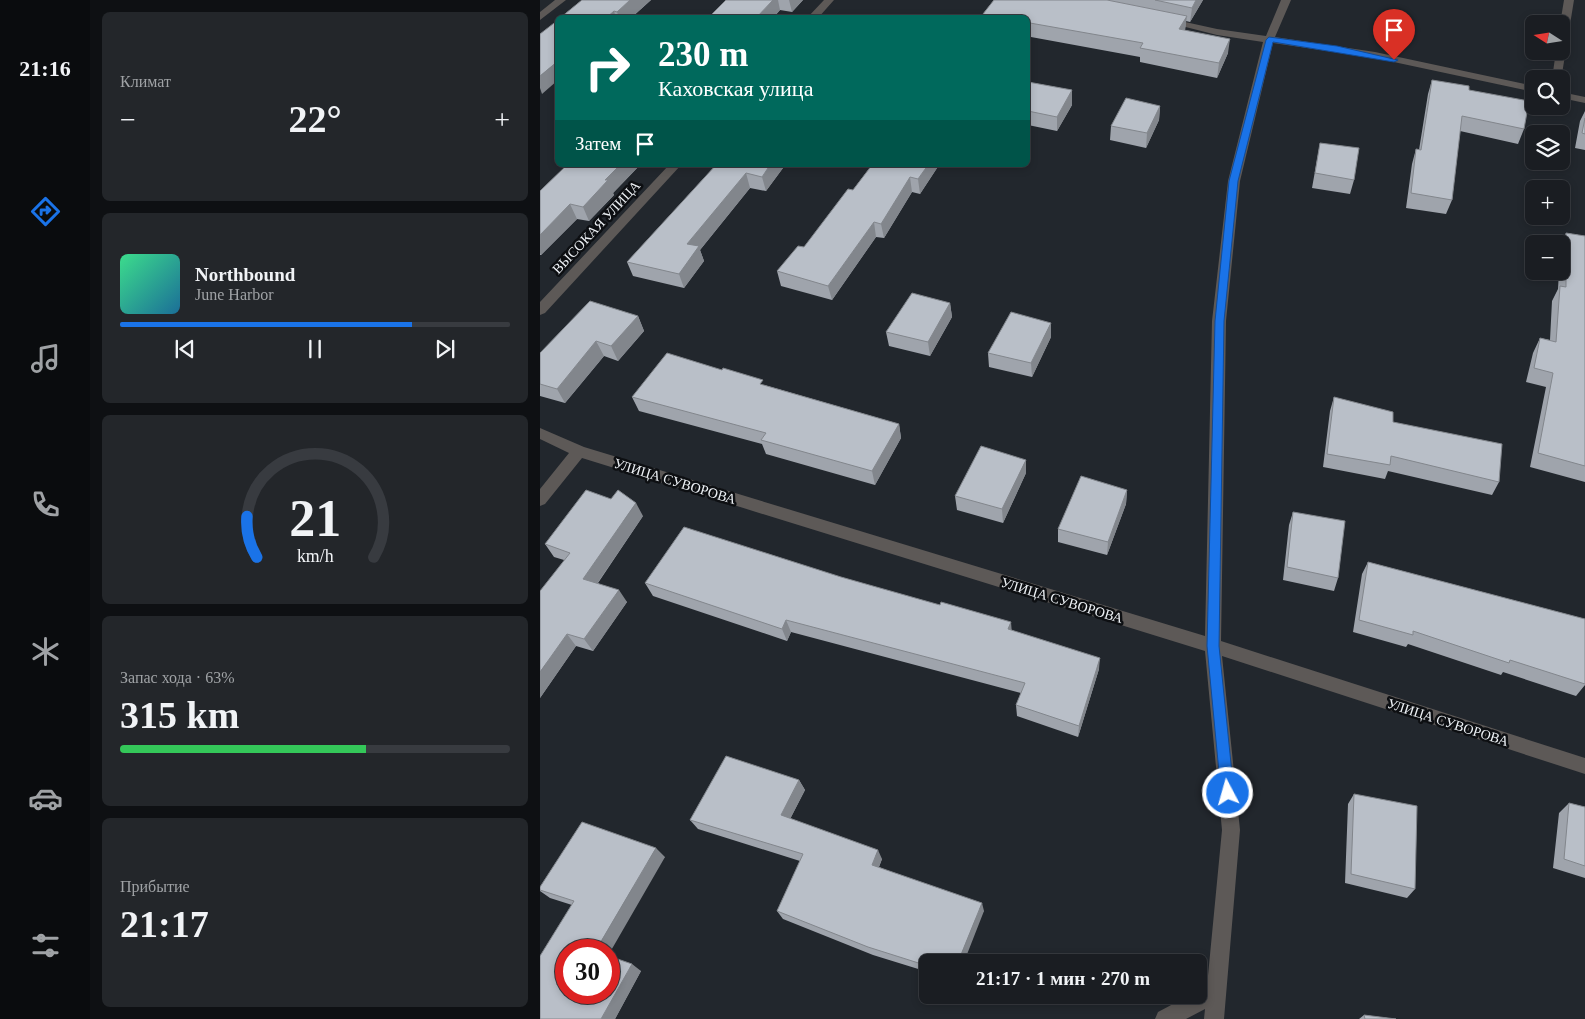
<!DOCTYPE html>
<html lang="ru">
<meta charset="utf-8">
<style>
body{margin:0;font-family:Georgia,serif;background:#23262a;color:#f1f3f6;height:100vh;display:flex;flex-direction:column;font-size:19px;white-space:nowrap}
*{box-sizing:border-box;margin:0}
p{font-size:16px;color:#9fa2a5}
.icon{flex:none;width:28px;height:28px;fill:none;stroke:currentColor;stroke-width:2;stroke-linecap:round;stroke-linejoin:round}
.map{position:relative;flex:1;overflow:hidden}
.drawer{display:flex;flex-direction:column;gap:12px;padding:12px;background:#0e1013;width:450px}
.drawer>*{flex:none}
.guide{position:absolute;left:15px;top:15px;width:475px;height:152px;border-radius:8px;box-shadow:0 2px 8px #0003,0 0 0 1px #383b40;background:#00695c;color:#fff;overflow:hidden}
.needle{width:32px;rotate:282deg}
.controls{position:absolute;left:985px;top:15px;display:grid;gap:10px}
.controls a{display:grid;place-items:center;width:45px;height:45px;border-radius:8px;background:#1a1d22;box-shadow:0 2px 8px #0003,0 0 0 1px #383b40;font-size:25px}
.speed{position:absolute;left:15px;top:939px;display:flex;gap:10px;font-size:25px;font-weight:700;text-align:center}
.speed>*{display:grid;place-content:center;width:65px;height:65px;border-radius:50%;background:#1a1d22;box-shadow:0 2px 8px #0003,0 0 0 1px #383b40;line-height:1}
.speed .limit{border:8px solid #d22;background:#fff;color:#111}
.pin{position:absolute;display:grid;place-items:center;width:42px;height:42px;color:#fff;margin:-51px -21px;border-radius:50% 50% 50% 0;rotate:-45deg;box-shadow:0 0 5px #0007}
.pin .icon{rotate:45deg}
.me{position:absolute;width:55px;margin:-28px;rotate:354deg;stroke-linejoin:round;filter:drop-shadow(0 0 4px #0008)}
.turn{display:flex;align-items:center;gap:18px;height:105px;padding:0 20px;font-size:22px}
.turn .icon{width:65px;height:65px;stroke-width:2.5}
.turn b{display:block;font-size:35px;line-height:42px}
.then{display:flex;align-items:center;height:48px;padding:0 20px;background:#0003;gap:10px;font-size:19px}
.big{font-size:38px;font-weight:700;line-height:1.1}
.drawer .card{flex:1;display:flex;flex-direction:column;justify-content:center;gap:8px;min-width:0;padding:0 18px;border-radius:8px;background:#23262a}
.drawer .dial{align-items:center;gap:0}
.dial svg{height:130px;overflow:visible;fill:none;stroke:#383b40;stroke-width:7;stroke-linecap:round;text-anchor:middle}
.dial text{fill:#f1f3f6;stroke:none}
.song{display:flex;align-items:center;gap:15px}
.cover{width:60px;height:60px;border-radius:8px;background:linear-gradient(135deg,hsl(150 70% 55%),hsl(200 70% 35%))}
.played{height:5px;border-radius:2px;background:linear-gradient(90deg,#1a73e8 75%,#383b40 75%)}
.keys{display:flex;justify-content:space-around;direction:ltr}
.heat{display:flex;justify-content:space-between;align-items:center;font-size:28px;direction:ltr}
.charge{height:8px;border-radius:4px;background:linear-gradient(90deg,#34c759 63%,#383b40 0)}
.trip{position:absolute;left:379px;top:954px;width:288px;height:50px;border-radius:8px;background:#1a1d22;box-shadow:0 2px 8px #0003,0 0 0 1px #383b40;font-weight:700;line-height:50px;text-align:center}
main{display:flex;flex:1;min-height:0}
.tab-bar{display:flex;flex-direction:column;width:90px;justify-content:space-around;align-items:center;background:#0a0c0e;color:#9fa2a5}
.tab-bar .icon{width:35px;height:35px}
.tab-bar .current{color:#1a73e8}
.tab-bar b{font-size:22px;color:#f1f3f6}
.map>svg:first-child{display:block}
</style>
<main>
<nav class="tab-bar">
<b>21:16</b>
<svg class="icon current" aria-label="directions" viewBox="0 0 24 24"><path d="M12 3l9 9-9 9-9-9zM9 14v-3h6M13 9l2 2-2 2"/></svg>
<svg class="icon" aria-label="music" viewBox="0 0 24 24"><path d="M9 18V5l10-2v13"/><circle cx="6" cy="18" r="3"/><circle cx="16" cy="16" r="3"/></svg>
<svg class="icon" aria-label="phone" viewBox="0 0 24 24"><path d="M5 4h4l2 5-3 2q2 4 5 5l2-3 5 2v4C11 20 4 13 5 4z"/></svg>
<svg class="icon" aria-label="climate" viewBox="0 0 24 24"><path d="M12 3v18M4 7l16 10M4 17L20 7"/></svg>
<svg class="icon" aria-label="car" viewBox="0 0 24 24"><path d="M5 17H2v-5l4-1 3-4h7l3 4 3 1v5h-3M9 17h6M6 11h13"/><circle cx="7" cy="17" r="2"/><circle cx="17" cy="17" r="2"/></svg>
<svg class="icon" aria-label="filters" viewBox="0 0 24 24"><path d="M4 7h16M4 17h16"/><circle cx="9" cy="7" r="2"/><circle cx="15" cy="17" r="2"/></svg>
</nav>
<section class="drawer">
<div class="card"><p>Климат</p>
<div class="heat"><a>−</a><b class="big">22°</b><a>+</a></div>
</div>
<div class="card">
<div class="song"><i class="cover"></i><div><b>Northbound</b><p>June Harbor</p></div></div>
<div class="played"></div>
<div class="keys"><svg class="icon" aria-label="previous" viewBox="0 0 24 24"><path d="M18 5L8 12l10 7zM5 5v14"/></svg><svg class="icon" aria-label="pause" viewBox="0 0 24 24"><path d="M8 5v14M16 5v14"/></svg><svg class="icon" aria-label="next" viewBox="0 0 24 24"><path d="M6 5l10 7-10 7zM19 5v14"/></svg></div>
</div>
<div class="card dial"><svg viewBox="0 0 100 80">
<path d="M14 69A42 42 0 1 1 86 69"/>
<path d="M14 69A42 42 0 0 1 8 44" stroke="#1a73e8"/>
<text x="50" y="56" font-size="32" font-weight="700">21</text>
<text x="50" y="72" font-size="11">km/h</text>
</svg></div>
<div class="card"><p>Запас хода · 63%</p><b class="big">315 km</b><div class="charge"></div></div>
<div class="card"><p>Прибытие</p><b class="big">21:17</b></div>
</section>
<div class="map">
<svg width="1045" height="1019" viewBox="0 0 1045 1019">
<rect width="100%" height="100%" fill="#22272d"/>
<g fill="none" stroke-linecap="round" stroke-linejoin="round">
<path fill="#5d5957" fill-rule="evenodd" d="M15 0H26L0 20V12Z
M284 0H294L278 18H267Z
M741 0H751L735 37 835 52 994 86V92L835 58 733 43 700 181 686 321 681 641 1045 758V774L682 656 700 830 684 1019H664L665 1009 646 1019H615L618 1012 650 995H658V991L667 986 682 830 665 651 42 458 5 504 0 506V489L29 453 0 439V428L44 447 665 636 672 321 688 181 723 42 677 35 622 21 627 18 677 29 726 36Z
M1024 0H1034L1021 80 1012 79 1016 51H1021L1020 24Z
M1021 92 1045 97V103L1021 98Z
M129 165H141L5 313 0 315V302Z"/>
</g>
<path fill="#9fa4ac" d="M42 0H111L91 18H20Z
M186 0H263L252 12 240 10 233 18H168Z
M454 0H663L650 22 646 21 645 30 688 53 677 78 600 62V57L491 37 488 41V18H444L443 14Z
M892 80 929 90 984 129 978 144 920 131 912 200 906 214 866 208 872 164 876 149 879 150 888 94Z
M488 82 532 90V105L517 131 488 125Z
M620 106 619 120 606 148 570 140 571 126Z
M1045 111V150L1035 148 1040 121Z
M780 143 814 180 810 194 772 188Z
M27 165H100L73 193 74 195 49 221 37 219 1 255H0V191Z
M176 165H242L243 168 226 191 210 188 160 250 164 261 144 288 93 276 87 262Z
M332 165H399L380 194 372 192 344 238 336 237 292 300 241 286 237 271 264 247 313 190Z
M1026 233 1045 236V482L990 467 1006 387 986 382 993 353 1000 338 1010 340 1012 301 1018 289 1019 271H1021V244Z
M410 303 412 317 390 356 349 346 346 332Z
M98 316 104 331 78 361 64 356 25 403 0 396V353Z
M511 337 492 377 449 367 448 353Z
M224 385 359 424 361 438 335 485 226 454 222 444 99 411 92 397Z
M794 397 853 422 959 482 952 495 848 471 845 479 783 467 790 411Z
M486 473 463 523 417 510 415 496Z
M587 490 586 504 567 555 518 542V529Z
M753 512 798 578 794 591 743 580 749 525Z
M103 516 58 583 87 602 53 651 36 646 0 698 24 560 14 557 5 544Z
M828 562 1045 619V685L1036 696 963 672 961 675 868 644 866 647 813 632 822 574Z
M301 577 472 630 559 669 538 737 477 716 476 705 481 693 251 632 247 641 113 596 105 583Z
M259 780 265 790 250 819 342 859 339 867 444 911 388 962V972L333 955 243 919 237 911 260 861 158 829 150 820Z
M814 794 875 889 867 898 805 883 808 804Z
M1029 803 1045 807V878L1013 868 1019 813Z
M125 857 26 950 101 971 75 1019H0L32 905 10 898 0 891V887Z
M824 1015 856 1019H819Z"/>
<path fill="#82868c" d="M90 0H111L91 18H79L77 12Z
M233 0H238L240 10 233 18H216Z
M249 0H263L252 12Z
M656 0H663L650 22 652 8Z
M74 11 76 18H66Z
M647 16 645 30 639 29Z
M490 23 491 37 488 41V27Z
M690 39 688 53 677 78 679 63Z
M18 61V80L2 94 0 88V76Z
M532 90V105L517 131V117Z
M620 106 619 120 606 148 607 133Z
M80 165H100L73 193 74 195 49 221 43 207 65 180Z
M230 165H242L243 168 226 191 222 177Z
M388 165H399L380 194 378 179Z
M206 173 210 188 160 250 164 261 144 288 139 274 147 244Z
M370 177 372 192 344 238 341 224Z
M30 204 37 219 1 255 0 253V235Z
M334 222 336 237 292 300 288 286Z
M410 303 412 317 390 356 388 342Z
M98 316 104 331 78 361 71 346Z
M511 323V337L492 377 491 363Z
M56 341 64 356 25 403 17 389Z
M359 424 361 438 335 485 332 471Z
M486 460V473L463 523 462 509Z
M587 490 586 504 567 555 568 542Z
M96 503 103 516 52 591 43 579Z
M79 590 87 602 53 651 44 639Z
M246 620 251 632 247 641 242 629Z
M471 622 472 634 468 629Z
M27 634 36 646 0 698V672Z
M560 658 559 669 538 737 539 726Z
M259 780 265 790 247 825 241 815Z
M116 848 125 857 69 954V950H56Z
M338 850 342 859 336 874 332 865Z
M442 903 444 911 424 962H418Z
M92 964 101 971 75 1019H61Z"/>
<path fill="#b9bfc8" stroke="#82868c" d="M42 0H90L77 12 74 11 66 18H20Z
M186 0H233L216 18H168Z
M454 0H567L647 16 639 29 690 39 679 63 600 48 603 43 490 23 488 27V18H458L459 17 443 14Z
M615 0H656L652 8Z
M18 20V61L0 76V34Z
M892 80 929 86V90L989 101 984 129 922 116 912 200 871 193 876 149 881 150Z
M488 82 532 90 517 117 488 111Z
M586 98 620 106 607 133 571 126Z
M1045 118V134L1042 133Z
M780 143 819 148 814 180 775 173Z
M27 165H80L65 180H68L43 207 30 204 0 235V191Z
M176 165H230L222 177 206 173 147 244 159 246 139 274 87 262Z
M332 165H388L378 179 370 177 341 224 334 222 288 286 237 271 258 246 264 247 308 189 313 190Z
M1026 233 1045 236V466L998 453 1013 373 994 368 1000 338 1016 342 1020 286 1026 287Z
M372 293 410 303 388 342 346 332Z
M50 301 98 316 71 346 56 341 17 389 0 384V353Z
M471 312 511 323 491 363 448 353Z
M127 353 182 370 183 368 223 380 220 384 359 424 332 471 221 440 226 433 92 397Z
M794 397 853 412V422L962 444 959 482 851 456 850 465 787 454Z
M441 446 486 460 462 509 415 496Z
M541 476 587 490 568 542 518 529Z
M46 490 71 499 78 490 96 503 43 579 79 590 44 639 27 634 0 672V591L30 553 5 544Z
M753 512 805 521 798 578 747 567Z
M144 527 301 577 400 605 401 602 471 622 468 629 560 658 539 726 476 705 485 683 246 620 242 629 105 583Z
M828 562 1045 619V684L970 660 969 663 873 631V635L819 620Z
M186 756 259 780 241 815 338 850 332 865 442 903 418 962H388V966L328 947 237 911 263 854 150 820Z
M814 794 877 806 875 889 811 874Z
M1029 803 1045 807V866L1024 859Z
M42 822 116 848 56 950H26V992H69V956L92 964 61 1019H0V956L34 901 0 890V887Z
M824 1015 856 1019H825Z"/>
<path fill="#1a73e8" stroke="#114b97" d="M729 37 797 46 858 60 854 62 733 42 698 181 684 321 679 646 694 793 692 798 688 800 683 798 681 793 667 646 675 321 689 181 726 40Z"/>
<g text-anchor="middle" stroke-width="5" stroke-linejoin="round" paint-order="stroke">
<g font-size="14" fill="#eef2f6" stroke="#0d0f12">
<text transform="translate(56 227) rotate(-47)" y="5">ВЫСОКАЯ УЛИЦА</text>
<text transform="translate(135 481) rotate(17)" y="5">УЛИЦА СУВОРОВА</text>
<text transform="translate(522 600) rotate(17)" y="5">УЛИЦА СУВОРОВА</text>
<text transform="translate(908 722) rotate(18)" y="5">УЛИЦА СУВОРОВА</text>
</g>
</g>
</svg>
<div class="controls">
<a><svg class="needle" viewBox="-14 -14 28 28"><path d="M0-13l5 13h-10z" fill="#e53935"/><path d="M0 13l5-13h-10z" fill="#9fa2a5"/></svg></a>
<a><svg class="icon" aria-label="search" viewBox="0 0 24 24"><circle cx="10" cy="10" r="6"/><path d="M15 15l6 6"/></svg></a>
<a><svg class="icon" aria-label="layers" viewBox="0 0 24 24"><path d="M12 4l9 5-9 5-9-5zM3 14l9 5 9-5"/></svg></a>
<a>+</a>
<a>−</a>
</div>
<div class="speed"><div class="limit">30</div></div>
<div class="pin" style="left:854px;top:60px;background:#d93025"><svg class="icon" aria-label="arrive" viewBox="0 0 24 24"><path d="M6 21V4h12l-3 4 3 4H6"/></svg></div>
<svg class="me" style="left:688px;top:793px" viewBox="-20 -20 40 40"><circle r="17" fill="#1a73e8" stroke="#fff" stroke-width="3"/><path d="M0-11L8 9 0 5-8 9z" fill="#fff"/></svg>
<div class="trip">21:17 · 1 мин · 270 m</div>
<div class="guide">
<div class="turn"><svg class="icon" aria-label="right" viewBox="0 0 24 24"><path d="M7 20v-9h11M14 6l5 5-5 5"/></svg><div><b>230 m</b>Каховская улица</div></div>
<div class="then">Затем<svg class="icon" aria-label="arrive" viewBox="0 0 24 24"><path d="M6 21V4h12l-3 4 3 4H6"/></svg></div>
</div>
</div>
</main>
